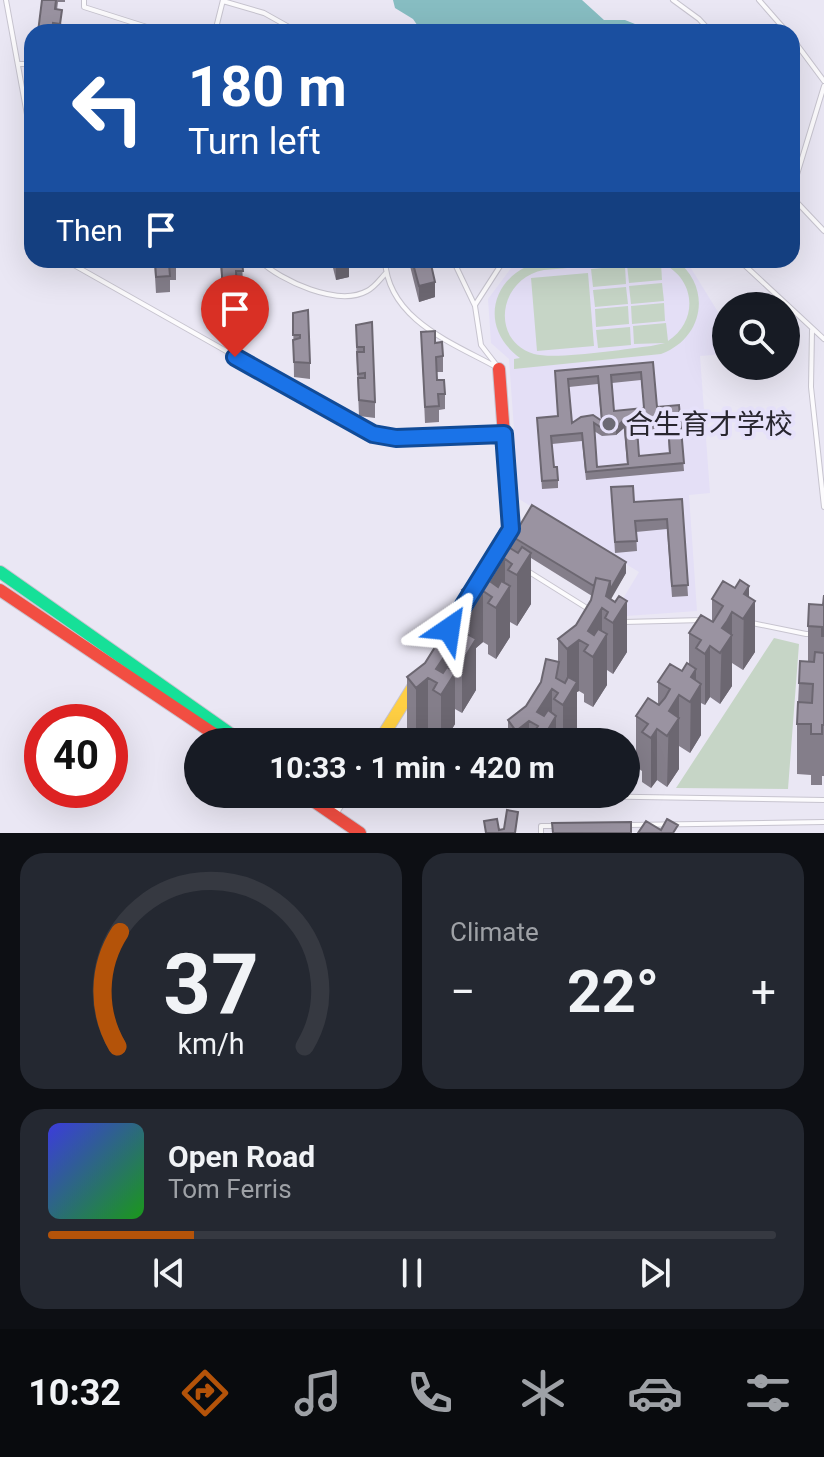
<!DOCTYPE html>
<meta charset="utf-8">
<style>
body{margin:0;font-family:Roboto,"Noto Sans SC",sans-serif;background:#242831;color:#f1f3f6;height:100vh;display:flex;flex-direction:column;font-size:30px;white-space:nowrap}
*{box-sizing:border-box;margin:0}
p{font-size:26px;color:#9ea1a6}
.icon{flex:none;width:44px;height:44px;fill:none;stroke:currentColor;stroke-width:2;stroke-linecap:round;stroke-linejoin:round}
.map{position:relative;height:833px;overflow:hidden}
.details{display:flex;flex-direction:column;gap:20px;padding:20px;background:#0d0f14;flex:1}
.details>*{flex:none}
.top-card{position:absolute;left:24px;top:24px;width:776px;height:244px;border-radius:24px;box-shadow:0 8px 32px #0002;background:#1a4fa0;color:#fff;overflow:hidden}
.tools{position:absolute;left:712px;top:292px;display:grid;gap:16px}
.tools a{display:grid;place-items:center;width:88px;height:88px;border-radius:50%;background:#171b24;box-shadow:0 8px 32px #0002;font-size:40px}
.speed{position:absolute;left:24px;top:704px;display:flex;gap:16px;font-size:40px;font-weight:700;text-align:center}
.speed>*{display:grid;place-content:center;width:104px;height:104px;border-radius:50%;background:#171b24;box-shadow:0 8px 32px #0002;line-height:1}
.speed .limit{border:12px solid #d22;background:#fff;color:#111}
.pin{position:absolute;display:grid;place-items:center;width:68px;height:68px;color:#fff;margin:-82px -34px;border-radius:50% 50% 50% 0;rotate:-45deg;box-shadow:0 0 8px #0007}
.pin .icon{rotate:45deg}
.me{position:absolute;width:88px;margin:-44px;rotate:32deg;stroke-linejoin:round;filter:drop-shadow(0 0 6px #0008)}
.turn{display:flex;align-items:center;gap:28px;height:168px;padding:0 32px;font-size:36px}
.turn .icon{width:104px;height:104px;stroke-width:2.5}
.turn b{display:block;font-size:56px;line-height:68px}
.then{display:flex;align-items:center;height:76px;padding:0 32px;background:#0003;gap:16px;font-size:30px}
.big{font-size:60px;font-weight:700;line-height:1.1}
.details .card{flex:1;display:flex;flex-direction:column;justify-content:center;gap:12px;min-width:0;padding:0 28px;border-radius:24px;background:#242831}
.details .dial{align-items:center;gap:0}
.dial svg{height:208px;overflow:visible;fill:none;stroke:#363941;stroke-width:7;stroke-linecap:round;text-anchor:middle}
.dial text{fill:#f1f3f6;stroke:none}
.song{display:flex;align-items:center;gap:24px}
.cover{width:96px;height:96px;border-radius:12px;background:linear-gradient(135deg,hsl(240 70% 55%),hsl(120 70% 35%))}
.played{height:8px;border-radius:4px;background:linear-gradient(90deg,#b45309 20%,#363941 20%)}
.keys{display:flex;justify-content:space-around;direction:ltr}
.heat{display:flex;justify-content:space-between;align-items:center;font-size:44px;direction:ltr}
.details .tiles{flex:1;display:grid;gap:20px;grid-template-columns:1fr 1fr}
.card:last-child{grid-column:span 2}
.trip{position:absolute;left:184px;top:728px;width:456px;height:80px;border-radius:40px;background:#171b24;box-shadow:0 8px 32px #0002;font-weight:700;line-height:80px;text-align:center}
.tabs{display:flex;height:128px;justify-content:space-around;align-items:center;background:#090b0e;color:#9ea1a6}
.tabs .icon{width:56px;height:56px}
.tabs .active{color:#b45309}
.tabs b{font-size:36px;color:#f1f3f6}
.map>svg:first-child{display:block}
</style>
<div class="map">
<svg width="824" height="833" viewBox="0 0 824 833">
<rect width="100%" height="100%" fill="#eae7f4"/>
<path fill="#e4dff6" d="M517 260H686L726 325V354L700 356 710 493 689 495 697 611 612 617 639 572 519 499 509 359 491 343 488 299Z"/>
<path fill="#c6d5c6" fill-rule="evenodd" d="M551 260H676C713 288 703 339 661 354L514 369V359L520 358C473 324 496 265 551 260ZM651 261 655 262 627 265 629 283 662 280 661 263C696 278 699 321 668 341L666 323 633 326 634 344 665 343 651 346C625 349 556 360 534 354 489 340 499 278 544 270Z
M625 266 626 284 593 287 591 269Z
M588 273 594 346 537 351 531 278Z
M662 283 664 301 631 304 629 286Z
M626 287 628 304 595 307 593 290Z
M664 303 665 321 632 324 631 306Z
M628 306 629 324 596 327 595 309Z
M630 327 631 345 598 348 596 330Z
M774 638 799 644 788 789 676 788Z"/>
<path fill="#87bdc2" d="M393 0H582L604 20H625L655 32H422L413 19 395 8Z"/>
<g fill="none" stroke-linecap="round" stroke-linejoin="round">
<g stroke="#c7c4cf" stroke-width="6">
<path id="lane" d="M6 0 32 142
M84 0V7L150 28 175 32
M673 0 699 19 711 32
M759 0 787 32
M223 1 264 13 298 32
M215 32 223 0
M792 38 824 81
M18 64H32
M792 191 824 86
M792 197 824 231
M65 260 373 434 396 438 501 434
M259 260C281 281 338 307 367 291 375 287 380 279 386 273
M385 260C388 320 453 343 498 368
M453 260 475 306 481 345 498 367
M739 260 824 339
M475 305 504 260
M812 330 811 387 824 507
M526 570 590 610
M624 622 703 620
M752 623 806 634H824
M578 796 824 800
M629 825 824 822
M541 833V826H556"/>
</g>
<g stroke="#c7c4cf" stroke-width="11">
<path id="street" d="M333 814 346 794"/>
</g>
<g stroke="#c7c4cf" stroke-width="14">
<path id="fast" d="M0 572 242 742
M448 631 470 595"/>
</g>
<g stroke="#c7c4cf" stroke-width="14">
<path id="slow" d="M379 742 415 684"/>
</g>
<g stroke="#c7c4cf" stroke-width="14">
<path id="jam" d="M499 369 511 529 501 546
M0 590 226 742
M303 794 360 833"/>
</g>
<use href="#lane" stroke="#fcfbfd" stroke-width="4"/>
<use href="#street" stroke="#fcfbfd" stroke-width="9"/>
<use href="#fast" stroke="#16e098" stroke-width="12"/>
<use href="#slow" stroke="#ffcf43" stroke-width="12"/>
<use href="#jam" stroke="#f24e42" stroke-width="12"/>
</g>
<path fill="#847e8a" fill-rule="evenodd" d="M42 0H65V2H58L57 10 62 26 61 32H38Z
M154 260H176V280H170V292L156 293Z
M220 260H242L243 286 237 287V295L245 308V324H239V336L225 337Z
M331 260H353V263L349 264V277L336 280Z
M410 260H430L435 297 419 302 410 266Z
M293 313 310 363V379L294 377Z
M372 322 375 402V418L359 416 356 341Z
M421 332 435 343 443 356V372H437V380L445 394V409L439 410V422L425 423Z
M653 362 657 407 679 405 684 471 586 480 582 441 552 444 554 467 558 480V488L542 489 537 418 558 416 555 371ZM641 380 644 408 614 411 612 383ZM598 384 601 420 572 423 569 387ZM624 428 627 464 597 467 594 431 602 436 616 435ZM668 433 669 454 639 456 637 436Z
M611 487 634 502 682 499 688 596 672 597 667 529 636 532 637 551 615 553Z
M513 536 626 573 610 599 627 652 613 674 607 670V685L593 707 584 702V694L579 691 577 692V733L572 742H508V720L526 706 558 662V639L576 625 591 600 592 596 531 558V604L517 626 510 622V637L496 659 488 654V645L483 642 476 648V690L462 713 455 709V724L444 742H435L433 741V732L428 729 416 739 407 728V677L458 637 462 639V590L480 576Z
M824 595V776H822V785H811V775L797 774V724L799 683 808 662V626L823 605Z
M749 598 755 652 743 670 732 663V686L720 704 710 697 705 705 701 703V735L690 753 679 746V769L667 787 657 780 651 788 642 782V771L636 767V716L658 705V682L682 671 689 665V633L712 622V599Z"/>
<path fill="#6c6771" d="M346 260H353V263L349 264V277L336 280V265Z
M435 282V297L419 302V286Z
M624 420V428L616 435V427Z
M531 553V604L517 626V575Z
M505 559V594L510 586V637L496 659V608L491 582Z
M626 562V573L610 601 606 596 610 581Z
M749 586V609L755 601V652L743 670 744 594Z
M483 591V642L476 648V690L462 713V662L470 649V601Z
M627 601V652L613 674V623Z
M602 608V642L607 634V685L593 707V657L588 631Z
M732 612V686L720 704 722 628Z
M579 640V691L577 692V733L572 742H563V705L567 699V649Z
M451 646V680L455 673V724L444 742H441V695L436 669Z
M710 646V697L705 705V654Z
M696 669V692L701 684V735L690 753 691 677Z
M428 678V729L416 739V688Z
M552 689V723L556 716V742H543L537 712Z
M679 695V769L667 787 669 711Z
M529 721V742H516V731Z
M657 729V780L651 788V738Z"/>
<path fill="#9a93a1" stroke="#6c6771" stroke-width="2" fill-rule="evenodd" d="M42 0H56L55 9 62 10 60 24 53 23 52 32H38Z
M155 260H176V264H169L170 276 156 277Z
M221 260H242L243 271H236L237 295H245V308L238 309 239 321 225 322Z
M335 260H349V261L336 265Z
M412 260H430L435 282 419 286Z
M308 310 310 363 294 362 293 340 300 338V335H293V313Z
M372 322 375 402 359 400 358 378H365V373L358 374 357 352H364V347H357L356 325Z
M435 331V343L442 342 443 356 436 357 437 380H444L445 394H438L439 406 425 407 421 332Z
M653 362 657 407 679 405 684 463 586 472 582 433 551 436 554 467H557L558 480 542 481 537 418 558 416 555 371ZM641 372 644 408 614 411 611 375ZM598 376 602 421 593 415 581 417 572 423 568 379ZM624 420 628 464 597 467 594 423 602 428 616 427ZM668 425 670 453 639 456 637 428Z
M633 486 634 502 682 499 688 585 672 586 667 519 635 521 637 541 615 542 611 487Z
M532 505 626 562 610 590V581L596 578 594 586 513 537Z
M500 530 513 532 510 548 518 553 522 547 531 553 517 575 508 570 512 564 505 559 491 582 498 587 501 581 510 586 496 608 488 603 492 597 483 591 470 601 462 590 480 576 495 552Z
M596 578 610 581 606 596 615 602 619 596 627 601 613 623 605 618 608 612 602 608 588 631 594 635 598 629 607 634 593 657 584 651 588 645 579 640 567 649 558 639 576 625 591 600Z
M740 580 749 586 744 594 755 601 743 619 732 612 727 621 722 628 732 635 720 653 710 646 705 654 696 648 701 640 689 633 701 615 713 622 723 606 712 599 723 581 735 588Z
M824 595V636H822V627L808 626 809 604 823 605Z
M445 616 458 619 455 635 464 640 467 634 476 639 462 662 454 656 457 650 451 646 444 657 436 669 443 673 447 667 455 673 441 695 433 690 437 683 428 678 416 688 407 677 425 663 440 639Z
M815 652 824 653V725H822V734H811V724H797L798 702 812 703 813 684 799 683 800 661 814 662Z
M546 659 559 662 556 678 565 683 568 677 577 682 563 705 554 699 558 693 552 689 537 712 544 716 548 710 556 716 543 738 534 732 538 726 529 721 516 731 508 720 526 706 541 682Z
M687 663 696 669 691 677 701 684 690 702 679 695 669 711 679 718 667 736 657 729 651 738 642 732 648 724 636 716 648 698 659 705 665 698 670 689 658 682 670 664 682 671Z
M507 810 518 812 515 833H486L484 821 497 819 499 830 504 829Z
M667 819 678 825 673 833H638L646 821 661 830Z
M631 822V833H553L552 823Z"/>
<g fill="none" stroke-linecap="round" stroke-linejoin="round">
<g stroke="#114b97" stroke-width="20">
<path id="route" d="M235 357 373 434 396 438 504 434 511 529 449 629"/>
</g>
<use href="#route" stroke="#1a73e8" stroke-width="14"/>
</g>
<circle fill="#6c6a74" stroke="#e6e1fa" stroke-width="3" cx="609" cy="424" r="8"/>
<g text-anchor="middle" stroke-width="8" stroke-linejoin="round" paint-order="stroke">
<g font-size="28" fill="#28262f" stroke="#e6e1fa" text-anchor="start">
<text x="625" y="434">合生育才学校</text>
</g>
</g>
</svg>
<div class="tools">
<a><svg class="icon" aria-label="search" viewBox="0 0 24 24"><circle cx="10" cy="10" r="6"/><path d="M15 15l6 6"/></svg></a>
</div>
<div class="speed"><div class="limit">40</div></div>
<div class="pin" style="left:235px;top:357px;background:#d93025"><svg class="icon" aria-label="arrive" viewBox="0 0 24 24"><path d="M6 21V4h12l-3 4 3 4H6"/></svg></div>
<svg class="me" style="left:449px;top:629px" viewBox="-20 -20 40 40"><path d="M0-17L14 15 0 8-14 15z" fill="#1a73e8" stroke="#fff" stroke-width="4"/></svg>
<div class="trip">10:33 · 1 min · 420 m</div>
<div class="top-card">
<div class="turn"><svg class="icon" aria-label="left" viewBox="0 0 24 24"><path d="M17 20v-9H6M10 6l-5 5 5 5"/></svg><div><b>180 m</b>Turn left</div></div>
<div class="then">Then<svg class="icon" aria-label="arrive" viewBox="0 0 24 24"><path d="M6 21V4h12l-3 4 3 4H6"/></svg></div>
</div>
</div>
<section class="details">
<div class="tiles">
<div class="card dial"><svg viewBox="0 0 100 80">
<path d="M14 69A42 42 0 1 1 86 69"/>
<path d="M14 69A42 42 0 0 1 15 25" stroke="#b45309"/>
<text x="50" y="56" font-size="32" font-weight="700">37</text>
<text x="50" y="72" font-size="11">km/h</text>
</svg></div>
<div class="card"><p>Climate</p>
<div class="heat"><a>−</a><b class="big">22°</b><a>+</a></div>
</div>
<div class="card">
<div class="song"><i class="cover"></i><div><b>Open Road</b><p>Tom Ferris</p></div></div>
<div class="played"></div>
<div class="keys"><svg class="icon" aria-label="previous" viewBox="0 0 24 24"><path d="M18 5L8 12l10 7zM5 5v14"/></svg><svg class="icon" aria-label="pause" viewBox="0 0 24 24"><path d="M8 5v14M16 5v14"/></svg><svg class="icon" aria-label="next" viewBox="0 0 24 24"><path d="M6 5l10 7-10 7zM19 5v14"/></svg></div>
</div>
</div>
</section>
<nav class="tabs">
<b>10:32</b>
<svg class="icon active" aria-label="directions" viewBox="0 0 24 24"><path d="M12 3l9 9-9 9-9-9zM9 14v-3h6M13 9l2 2-2 2"/></svg>
<svg class="icon" aria-label="music" viewBox="0 0 24 24"><path d="M9 18V5l10-2v13"/><circle cx="6" cy="18" r="3"/><circle cx="16" cy="16" r="3"/></svg>
<svg class="icon" aria-label="phone" viewBox="0 0 24 24"><path d="M5 4h4l2 5-3 2q2 4 5 5l2-3 5 2v4C11 20 4 13 5 4z"/></svg>
<svg class="icon" aria-label="climate" viewBox="0 0 24 24"><path d="M12 3v18M4 7l16 10M4 17L20 7"/></svg>
<svg class="icon" aria-label="car" viewBox="0 0 24 24"><path d="M5 17H2v-5l4-1 3-4h7l3 4 3 1v5h-3M9 17h6M6 11h13"/><circle cx="7" cy="17" r="2"/><circle cx="17" cy="17" r="2"/></svg>
<svg class="icon" aria-label="filters" viewBox="0 0 24 24"><path d="M4 7h16M4 17h16"/><circle cx="9" cy="7" r="2"/><circle cx="15" cy="17" r="2"/></svg>
</nav>
